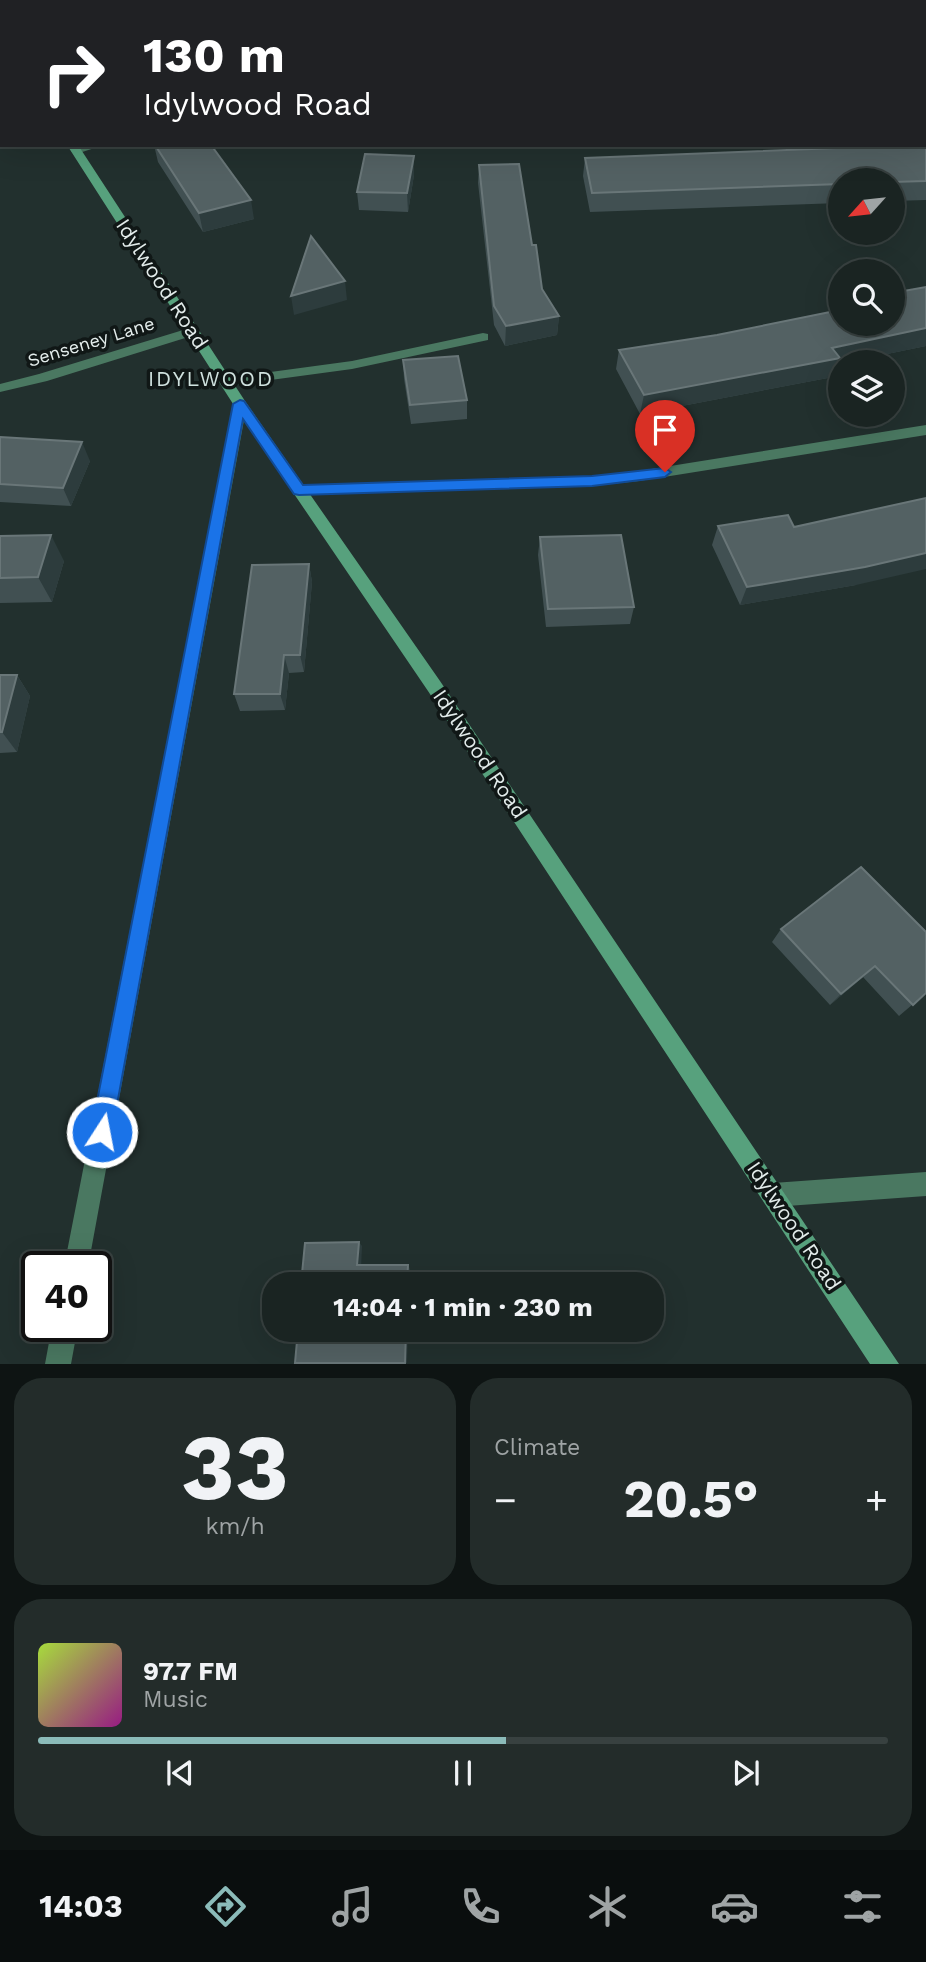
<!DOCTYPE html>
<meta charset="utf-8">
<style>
body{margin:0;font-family:"Work Sans",sans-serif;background:#232c2a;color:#f1f3f6;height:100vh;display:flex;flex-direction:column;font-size:26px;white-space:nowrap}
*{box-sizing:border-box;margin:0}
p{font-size:23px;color:#9fa4a5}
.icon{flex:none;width:38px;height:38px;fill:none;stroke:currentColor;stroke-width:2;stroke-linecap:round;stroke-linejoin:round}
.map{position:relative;height:1364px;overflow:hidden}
.details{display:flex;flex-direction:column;gap:14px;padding:14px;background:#0e1413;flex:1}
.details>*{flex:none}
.guide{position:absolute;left:0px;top:0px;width:928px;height:147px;box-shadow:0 7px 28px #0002,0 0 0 2px #384140;background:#202124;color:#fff;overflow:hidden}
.needle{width:46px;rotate:243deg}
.buttons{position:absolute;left:828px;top:168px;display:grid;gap:14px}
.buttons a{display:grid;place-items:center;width:77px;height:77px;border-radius:50%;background:#1a2422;box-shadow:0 7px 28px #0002,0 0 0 2px #384140;font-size:35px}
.speed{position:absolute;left:21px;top:1251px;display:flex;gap:14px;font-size:35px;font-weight:700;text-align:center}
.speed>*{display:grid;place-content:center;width:91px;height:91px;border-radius:50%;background:#1a2422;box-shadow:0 7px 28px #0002,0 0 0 2px #384140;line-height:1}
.speed .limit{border:4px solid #111;border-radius:10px;background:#fff;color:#111}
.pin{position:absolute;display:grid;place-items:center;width:60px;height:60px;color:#fff;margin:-72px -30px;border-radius:50% 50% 50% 0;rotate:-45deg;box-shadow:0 0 7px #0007}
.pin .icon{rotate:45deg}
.me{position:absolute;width:77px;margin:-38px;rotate:11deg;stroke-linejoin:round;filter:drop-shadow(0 0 5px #0008)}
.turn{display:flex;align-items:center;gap:24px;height:147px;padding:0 28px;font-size:32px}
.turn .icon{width:91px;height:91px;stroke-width:2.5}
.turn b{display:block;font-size:49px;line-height:60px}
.big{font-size:52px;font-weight:700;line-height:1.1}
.details .tile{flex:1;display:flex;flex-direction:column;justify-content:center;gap:10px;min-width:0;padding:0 24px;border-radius:28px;background:#232c2a}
.details .dial{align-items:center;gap:0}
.dial b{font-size:91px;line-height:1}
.song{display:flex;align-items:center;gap:21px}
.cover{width:84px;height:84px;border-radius:10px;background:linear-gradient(135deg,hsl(80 70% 55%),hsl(310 70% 35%))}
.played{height:7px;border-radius:4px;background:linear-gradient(90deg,#8bbbb9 55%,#384140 55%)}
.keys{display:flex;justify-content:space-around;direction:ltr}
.heat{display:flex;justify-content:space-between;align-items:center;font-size:38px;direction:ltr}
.details .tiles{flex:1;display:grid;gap:14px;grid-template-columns:1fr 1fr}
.tile:last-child{grid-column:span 2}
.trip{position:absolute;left:262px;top:1272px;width:402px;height:70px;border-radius:28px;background:#1a2422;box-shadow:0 7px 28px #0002,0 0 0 2px #384140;font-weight:700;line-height:70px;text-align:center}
.dock{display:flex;height:112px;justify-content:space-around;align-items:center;background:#0a0e0e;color:#9fa4a5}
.dock .icon{width:49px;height:49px}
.dock .current{color:#8bbbb9}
.dock b{font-size:32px;color:#f1f3f6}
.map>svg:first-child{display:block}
</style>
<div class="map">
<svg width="926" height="1364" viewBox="0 0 926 1364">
<rect width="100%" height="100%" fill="#22302e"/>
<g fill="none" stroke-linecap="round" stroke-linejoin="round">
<path fill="#4a7861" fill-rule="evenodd" d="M483 333 488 334V340L352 369 226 386 219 382 226 378 352 361Z"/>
<path fill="#4a7861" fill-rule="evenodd" d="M107 0H121L106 2Z
M695 0H703L704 2H695Z
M2 23V29L0 30V24Z
M0 107H2V113H0Z
M85 145H104L76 154 71 151Z
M193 327 198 328V334L47 381 0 392V384L39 374Z
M926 425V435L639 481 592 486 299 495 291 490 299 485 592 476 639 471Z"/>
<path fill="#4a7861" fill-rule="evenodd" d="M240 399 247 404 88 1267H64L233 404Z
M926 1172V1196L773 1207 765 1203 761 1195 765 1187 773 1183Z
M52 1326H78L71 1364H45Z"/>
<path fill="#57a17d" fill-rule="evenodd" d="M0 30 2 31V39L0 38Z
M67 145H78L245 401 440 681 899 1364H870L428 691 235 407Z"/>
</g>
<path fill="#415052" d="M743 0H817L818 2H744Z
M154 145H211L254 219 203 232 158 162Z
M926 145V200L892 201V180H840V203L590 212 583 176 585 158Z
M414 156V175L408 212 359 210 357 192Z
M479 165 532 245 542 289 559 316 557 335 505 346 494 325 478 183Z
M926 287V346L848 362H840L838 364 833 377 640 414 616 369 619 350 717 335 836 311 839 304H840V324Z
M403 360 467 400V419L411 424 404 379Z
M0 437 90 461 71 506 0 502Z
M718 526 794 527 856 585 740 605 712 545Z
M0 536 64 561 52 602 0 603Z
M540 537 634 607 630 624 546 627 538 555Z
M309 564 312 582 304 672 289 673 285 710 240 711 234 694Z
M0 675H17L30 696 17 752 0 753Z
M861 867 926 993 899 1016 863 977 830 1005 772 942 781 929Z"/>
<path fill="#2d3c3d" d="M513 0H536V2H509Z
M414 156V175L408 212 407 193Z
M251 200 254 219 203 232 199 213Z
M345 281 347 300 294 315 291 296Z
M559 316 557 335 505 346 506 326Z
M926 328V346L848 362H840V364H838L833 377 640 414 644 395 832 348Z
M82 442 90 461 71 506 63 488Z
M51 535 64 561 52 602 38 577Z
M926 553V569L856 585 740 605 747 587Z
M309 564 312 582 304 672 300 655Z
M284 655 289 673 285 710 280 694Z
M17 675 30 696 17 752 2 732Z
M875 966 863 977 830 1005 841 994Z
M359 1242 362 1246 361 1269 357 1265Z
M408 1265 410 1269 409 1284H407Z
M406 1330H408L407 1363H405Z"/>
<path fill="#536163" stroke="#697678" stroke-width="2" d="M410 0H440L439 2H411Z
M468 0H513L509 2H468Z
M539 0H670V2H540Z
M754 0H817L818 2H755Z
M155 145H211L251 200 199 213Z
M913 145H926V181L892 182V180H840V184L592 193 585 158Z
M365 154 414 156 407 193 357 192Z
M519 164 532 245H536L542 289 559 316 506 326 494 306 479 165Z
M311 236 345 281 291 296Z
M926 287V328L832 348 840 358 644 395 619 350 717 335 840 310V324H892V293Z
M458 356 467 400 410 405 403 360Z
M0 437 82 442 63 488 0 484Z
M926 498V553L865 567 747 587 718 526 788 515 794 527Z
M51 535 38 577 0 578V536Z
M621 535 634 607 548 609 540 537Z
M309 564 300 655H284L280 694H234L252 565Z
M0 675H17L2 732H0Z
M861 867 926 932V993L913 1005 875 966 841 994 781 929Z
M359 1242 357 1265H408L407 1284H301L305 1243Z
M298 1330H406L405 1363H295Z"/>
<path fill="#1a73e8" stroke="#114b97" stroke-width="2" d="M240 400 244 401 303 485 592 476 665 468 671 472 665 477 592 486 299 495 294 494 243 419 112 1132 109 1140 102 1143 94 1140 91 1132 233 404Z"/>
<g text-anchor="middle" stroke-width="7" stroke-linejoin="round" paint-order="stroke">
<g font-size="18" fill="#e3eceb" stroke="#101716">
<text transform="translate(91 342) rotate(-17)" y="6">Senseney Lane</text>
</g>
<g font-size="21" fill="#e3eceb" stroke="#101716">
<text transform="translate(162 284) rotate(57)" y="7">Idylwood Road</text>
<text transform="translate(480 754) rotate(56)" y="7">Idylwood Road</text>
<text transform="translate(794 1226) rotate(56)" y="7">Idylwood Road</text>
</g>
<g font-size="21" letter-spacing="2" fill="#d0e2df" stroke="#101716">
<text x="211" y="386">IDYLWOOD</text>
</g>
</g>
</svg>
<div class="buttons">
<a><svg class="needle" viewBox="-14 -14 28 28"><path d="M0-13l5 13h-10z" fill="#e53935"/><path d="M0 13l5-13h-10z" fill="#9fa4a5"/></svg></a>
<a><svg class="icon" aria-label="search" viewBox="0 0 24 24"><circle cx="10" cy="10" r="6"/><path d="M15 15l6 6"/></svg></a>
<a><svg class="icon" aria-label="layers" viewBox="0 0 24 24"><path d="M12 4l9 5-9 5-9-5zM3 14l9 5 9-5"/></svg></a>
</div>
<div class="speed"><div class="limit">40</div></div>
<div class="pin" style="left:665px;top:472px;background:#d93025"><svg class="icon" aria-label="arrive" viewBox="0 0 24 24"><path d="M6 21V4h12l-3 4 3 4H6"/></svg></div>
<svg class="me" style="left:102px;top:1132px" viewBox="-20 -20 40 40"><circle r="17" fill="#1a73e8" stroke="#fff" stroke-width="3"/><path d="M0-11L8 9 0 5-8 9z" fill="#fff"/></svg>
<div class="trip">14:04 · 1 min · 230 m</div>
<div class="guide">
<div class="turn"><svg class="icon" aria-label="right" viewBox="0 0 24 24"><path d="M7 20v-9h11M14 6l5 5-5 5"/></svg><div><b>130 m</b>Idylwood Road</div></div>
</div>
</div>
<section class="details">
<div class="tiles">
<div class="tile dial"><b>33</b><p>km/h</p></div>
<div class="tile"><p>Climate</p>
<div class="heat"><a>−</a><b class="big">20.5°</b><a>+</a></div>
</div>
<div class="tile">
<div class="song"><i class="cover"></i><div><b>97.7 FM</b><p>Music</p></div></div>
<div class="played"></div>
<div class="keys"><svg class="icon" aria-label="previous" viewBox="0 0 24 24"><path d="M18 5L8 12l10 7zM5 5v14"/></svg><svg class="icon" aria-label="pause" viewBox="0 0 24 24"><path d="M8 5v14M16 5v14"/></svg><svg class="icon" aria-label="next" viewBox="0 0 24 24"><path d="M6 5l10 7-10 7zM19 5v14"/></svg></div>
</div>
</div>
</section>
<nav class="dock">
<b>14:03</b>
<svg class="icon current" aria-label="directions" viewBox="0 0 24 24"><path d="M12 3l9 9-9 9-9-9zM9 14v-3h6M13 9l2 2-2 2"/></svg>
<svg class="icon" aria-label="music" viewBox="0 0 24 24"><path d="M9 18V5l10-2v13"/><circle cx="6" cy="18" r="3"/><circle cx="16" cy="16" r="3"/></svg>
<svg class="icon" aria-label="phone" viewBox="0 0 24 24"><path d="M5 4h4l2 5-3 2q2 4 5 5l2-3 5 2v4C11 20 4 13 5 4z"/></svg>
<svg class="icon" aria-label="climate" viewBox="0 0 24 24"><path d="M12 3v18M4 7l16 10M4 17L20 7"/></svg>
<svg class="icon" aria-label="car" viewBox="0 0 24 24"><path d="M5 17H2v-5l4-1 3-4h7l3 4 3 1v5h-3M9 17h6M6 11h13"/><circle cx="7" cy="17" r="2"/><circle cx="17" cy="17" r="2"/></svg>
<svg class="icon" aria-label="filters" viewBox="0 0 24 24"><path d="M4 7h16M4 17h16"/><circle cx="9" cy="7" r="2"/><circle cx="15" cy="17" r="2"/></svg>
</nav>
